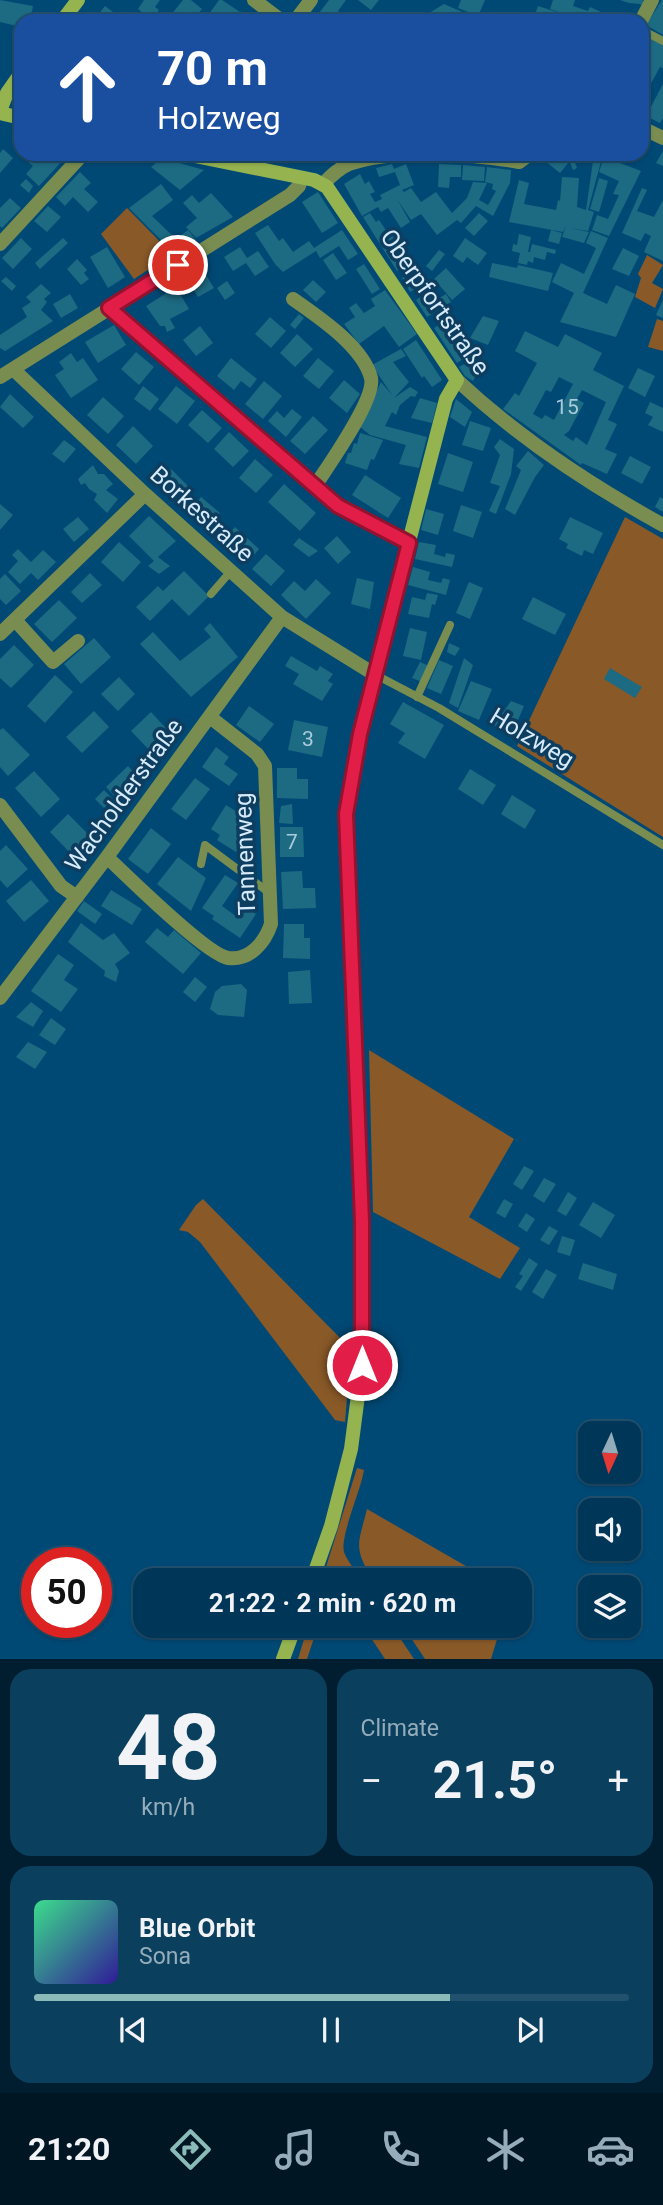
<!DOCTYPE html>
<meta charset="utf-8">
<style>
body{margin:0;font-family:Roboto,sans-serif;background:#0a3f5e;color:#f1f3f6;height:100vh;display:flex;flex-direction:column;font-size:26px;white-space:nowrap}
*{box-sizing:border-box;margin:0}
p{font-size:23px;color:#95acba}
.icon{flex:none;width:38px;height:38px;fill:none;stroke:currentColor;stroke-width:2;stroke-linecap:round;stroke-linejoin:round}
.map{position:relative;height:1659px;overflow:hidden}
.side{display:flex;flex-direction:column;gap:10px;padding:10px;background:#001e30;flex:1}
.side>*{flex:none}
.top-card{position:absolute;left:14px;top:14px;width:635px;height:147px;border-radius:21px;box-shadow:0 2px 5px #0004,0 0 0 2px #22516e;background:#1a4fa0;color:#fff;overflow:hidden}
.needle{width:46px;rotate:184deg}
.tools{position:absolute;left:578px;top:1421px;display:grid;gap:14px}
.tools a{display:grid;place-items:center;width:63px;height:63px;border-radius:14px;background:#003758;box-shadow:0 2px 5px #0004,0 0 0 2px #22516e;font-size:35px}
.speed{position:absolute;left:21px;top:1547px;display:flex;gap:14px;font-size:35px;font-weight:700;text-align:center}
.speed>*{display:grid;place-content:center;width:91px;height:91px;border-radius:50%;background:#003758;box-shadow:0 2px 5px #0004,0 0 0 2px #22516e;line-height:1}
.speed .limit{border:10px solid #d22;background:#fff;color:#111}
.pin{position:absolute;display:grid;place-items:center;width:60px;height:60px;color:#fff;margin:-30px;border:4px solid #fff;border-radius:50%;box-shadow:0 2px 7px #0007}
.me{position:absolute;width:77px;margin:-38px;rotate:0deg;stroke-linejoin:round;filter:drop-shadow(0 0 5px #0008)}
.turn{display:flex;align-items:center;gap:24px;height:147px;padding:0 28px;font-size:32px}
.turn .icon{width:91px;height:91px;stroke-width:2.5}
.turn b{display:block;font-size:49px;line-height:60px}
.big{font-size:52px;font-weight:700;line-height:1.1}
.side .widget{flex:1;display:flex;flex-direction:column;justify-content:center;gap:10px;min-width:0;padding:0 24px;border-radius:21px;background:#0a3f5e}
.side .dial{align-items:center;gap:0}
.dial b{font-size:91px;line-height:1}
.song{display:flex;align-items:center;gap:21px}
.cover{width:84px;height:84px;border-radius:10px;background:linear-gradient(135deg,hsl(150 70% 55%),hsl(250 70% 35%))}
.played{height:7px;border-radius:4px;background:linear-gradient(90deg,#8bbbb9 70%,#22516e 70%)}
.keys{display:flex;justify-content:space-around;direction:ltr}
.heat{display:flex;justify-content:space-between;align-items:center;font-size:38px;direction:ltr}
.side .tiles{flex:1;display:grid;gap:10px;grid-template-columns:1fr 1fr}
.widget:last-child{grid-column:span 2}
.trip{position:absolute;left:133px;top:1568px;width:399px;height:70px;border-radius:21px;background:#003758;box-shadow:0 2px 5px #0004,0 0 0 2px #22516e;font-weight:700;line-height:70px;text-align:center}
.menu{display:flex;height:112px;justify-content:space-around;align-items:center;background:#001623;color:#95acba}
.menu .icon{width:49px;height:49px}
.menu .selected{color:#8bbbb9}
.menu b{font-size:32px;color:#f1f3f6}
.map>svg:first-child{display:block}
</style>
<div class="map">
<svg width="663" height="1659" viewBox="0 0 663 1659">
<rect width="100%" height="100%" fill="#004975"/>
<path fill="#895928" d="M127 208 172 254 134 279 101 234Z
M647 255 663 265 652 283 663 289 655 308 635 297 641 278 638 274Z
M657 319 663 321V351L648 347Z
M625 517 663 539V837L517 746Z
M369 1050 514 1139 469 1217 520 1248 500 1279 373 1212Z
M203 1199 349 1347V1374L345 1422 335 1420 200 1242 188 1232 179 1230 196 1205Z
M357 1468 364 1470C361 1490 340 1536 344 1552 347 1561 357 1572 362 1580H322Z
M367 1509 490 1580H373C353 1547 358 1545 367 1509Z
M308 1626H318L307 1659H298Z
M363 1626H392L414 1659H385Z
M403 1626H501L491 1659H425Z"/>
<path fill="#1d6a83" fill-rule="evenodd" d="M0 0 33 6 30 21H21V27L0 22Z
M144 0H160L155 7 159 10 152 20 138 9Z
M183 0H191L202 9 192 21H177L170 16Z
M219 0H222L243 14 238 21H218L209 14Z
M329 0H346L338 11 352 21H313Z
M358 0H379L371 10Z
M461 0H485L478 16 458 8Z
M553 0H575L573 6 588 11 590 7 612 17 610 21H583L550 9Z
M620 0H642L646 2 644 7 640 4 629 3Z
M662 0H663V35L646 25Z
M444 4 467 14 485 21H455L447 18 446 21H422L424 16Z
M105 6 125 21H93Z
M538 6 563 14 580 21H525L527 15 534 17Z
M642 32 663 43V68L660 67 642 100Z
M663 84V118L660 123 646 116Z
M3 149 13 158 0 173V153Z
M663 151V166L656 163Z
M31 154H60L65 158 39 186 26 174 33 166 26 160Z
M308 154H328L313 162Z
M542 154H560L569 162 560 173 540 157Z
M563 154H572L577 168 573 170 568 158Z
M594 154H603L588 210 594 212 588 231 570 228 589 232 584 243 562 237 566 226 563 232 509 222 519 180 529 183 524 204 556 210 558 200 560 201 562 177 579 178 577 207 586 210Z
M605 154H617L615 161 641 171 609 236 592 230 597 215 608 219 619 195 613 194 619 181 599 172Z
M162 158 204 170 180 190 151 167Z
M392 164 394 169 406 164 414 185 402 190 404 192 411 188 421 202 436 192 452 213 467 198 473 182 487 183 479 200 488 205 496 191 492 189 493 184 485 182 487 167 511 170 510 183 493 216 476 206 461 223 457 220 437 235 421 214 411 220 397 199 410 222 401 228 388 208 381 212 378 207 362 216 344 184 360 174 365 184 369 181 375 192 370 194 375 202 382 199 380 195 400 185 395 172 379 177 376 168Z
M439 164 461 165V177H450L449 188 438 187Z
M463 165 485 167 484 181 462 180Z
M80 172 91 183 84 189 98 202 88 212 73 197 65 206 56 197Z
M599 178 608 181 599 212 590 209Z
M26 179 33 186 29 193 20 185Z
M161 184 173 200 152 216 176 239 188 230 196 240 175 254 129 208Z
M642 188 647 190 637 211 654 217 663 200V261L644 252 651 236 645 233 641 241 622 233Z
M318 192 338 223 322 233 302 202Z
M211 193 233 217 196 238 186 227 197 218 183 203 192 195 199 203Z
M10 198 21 208 2 228 0 226V208Z
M48 206 61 217 47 232 34 221Z
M370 213 376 222 379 220 390 236 392 235 423 284 410 292 402 278 407 275 403 267 397 271 363 217Z
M479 213 488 221 474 236 465 228Z
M268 225 279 241 283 238 293 252 309 241 314 248 342 230 358 254 348 260 339 246 320 258 316 251 283 272 275 264 255 233Z
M551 230 562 233 559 244 548 241Z
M591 231 608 238 583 293 607 304 616 285 635 294 616 337 560 322 574 293 552 282 561 263 584 274 596 248 586 243Z
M519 234 531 237 528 252H530L532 244 556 250 555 254 547 252 545 260 534 257 533 263 528 261 527 265 518 263 520 253 512 251 513 244 517 245Z
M21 238 32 249 13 269 2 258Z
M63 238 68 243 40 269 35 263Z
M465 238 487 253 478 265 467 257 463 263 453 256Z
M107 247 125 277 108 288 90 257Z
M240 247 247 258 258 251 269 267 255 276 246 263 233 271 224 257Z
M623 248 639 256 629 276 612 269Z
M439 250 445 254 432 271 426 266Z
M333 253 347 273 336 280 323 260Z
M77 259 87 270 84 273 89 279 81 285 67 269Z
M492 263 517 268 518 265 553 273 548 291 489 277Z
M364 264 380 289 372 294 356 269Z
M446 268 465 289 452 300 434 279Z
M203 270 214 288 198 297 187 279Z
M6 277 16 286 12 291 1 281Z
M313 280 326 292 316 302 303 290Z
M227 281 235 293 225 300 217 288Z
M41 284 51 293 44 299 47 302 41 310 53 321 5 351 0 348V335L27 317 22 308 31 302 26 297Z
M176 287 189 309 170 319 175 328 167 332 165 326H160L146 306Z
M385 290 417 334 399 347 384 326 359 344 344 324 355 317 349 308 356 303 364 313 375 306 371 299Z
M430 291 436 300 446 294 451 302 427 317 416 300Z
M70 294 78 308 61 318 53 304Z
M663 300V318L656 315Z
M299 314 304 318 295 329 290 325Z
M483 316 499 321 488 345 470 338Z
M270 317 286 331 271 348 255 334Z
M448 319 471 354 457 363 434 328Z
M114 325 126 345 98 363 85 342Z
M200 326 213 343 196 356 183 340Z
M525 331 558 347 565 334 602 353 593 370 624 386 608 420 617 424 605 449 617 454 607 474 582 463 581 465 503 409 515 393 519 396 537 363 515 351ZM559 377 573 384 554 420 545 415 542 419 533 414 546 390 551 392ZM582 390 606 402 587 445 576 437 573 441 564 435 569 431 584 403 577 399Z
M297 334 313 349 295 367 280 353Z
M416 340 442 380 432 387 424 376 422 378 403 349Z
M401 349 406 356 393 362 409 382 394 398 410 387 418 392 415 397 411 396 400 405 396 415 392 412 385 426 427 437 419 468 399 464 406 445 370 435 360 427 381 382 392 395 372 365Z
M136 352 154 367 139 385 121 369Z
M71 353 77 362 83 358 98 380 71 398 55 375 64 369 59 362Z
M231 358 257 379 250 388 241 381 234 390 217 376Z
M318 358 334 371 319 389 303 376Z
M468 362 480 367 473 381 465 376 459 367Z
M638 368 655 376 645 397 628 388Z
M344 380 360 394 347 413 329 398Z
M264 381 282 396 263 419 245 404Z
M143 386 159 399 150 411 134 399Z
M176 386 195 401 177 424 158 409Z
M10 394 34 417 23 428 0 407Z
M103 397 124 416 108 434 87 415Z
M420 398 437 403 432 423 411 418Z
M456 399 472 412 465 427 450 417Z
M650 402 663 408V432L648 425 653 417 645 413Z
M292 409 302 417 286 437 268 421 277 411 284 418Z
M202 410 222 428 208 443 188 425Z
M313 416 328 430 305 454 290 441Z
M470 421 491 428 483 451 462 445Z
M133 426 153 446 136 464 116 445Z
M229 432 249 451 233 467 214 449Z
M360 433 383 440 374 460 371 459 367 470 345 463 348 453H351L354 443 357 444Z
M500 439 514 449 511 474 496 514 489 511 500 486 490 483 500 455 494 447Z
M64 440 76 449 64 463 52 454Z
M528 451 544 465 535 477 515 515 505 509 521 470 516 466Z
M448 453 473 462 463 492 438 484Z
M630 456 651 467 642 484 621 473Z
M255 459 273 475 256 493 239 478Z
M93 465 98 474H104L113 484 106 490 118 499 107 513 94 500 97 494 89 489 85 483 81 485 78 479Z
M171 469 191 489 178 502 158 482Z
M365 475 401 498 388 518 352 495Z
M284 484 316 513 300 531 268 502Z
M201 497 220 513 207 527 189 511Z
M660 497 663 499V512L655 507Z
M0 504 13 515 0 530Z
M461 505 482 512 473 538 453 531Z
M426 509 444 514 438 535 421 530Z
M149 516 176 541 158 557 170 566 159 574 148 566 154 561 129 536Z
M78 517 89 529 74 542 63 529Z
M570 517 603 533 593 554 584 550 582 556 566 548 568 544 559 539Z
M235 527 259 549 245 565 221 543Z
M337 536 351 552 338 564 324 548Z
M299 538 318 551 309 557 293 545Z
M119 542 141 562 123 582 101 562Z
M419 542 436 545 434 554 445 557 446 553 455 555 452 567 415 559Z
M18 549 31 562 43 550 56 562 38 580 31 573 20 584 8 572 18 561 12 555Z
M266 554 285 571 271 586 252 569Z
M413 567 430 572 428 580 441 583 443 578 450 580 446 595 408 585Z
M184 571 209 596 189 616 172 599 150 621 136 607 158 586 163 591Z
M90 573 102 585 82 603 71 592Z
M5 574 21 591 6 605 0 599V579Z
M357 578 374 582 370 609 351 604Z
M316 579 331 593 306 619 281 595 294 581 305 591Z
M469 582 483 588 470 619 456 613Z
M427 593 438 595 435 605 432 604 429 618 408 614 412 597 425 600Z
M533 597 566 614 555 635 522 619Z
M59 600 77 618 52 642 34 624Z
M210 623 238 657 191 697 140 644 153 632 180 661 211 637 204 629Z
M410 628 427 632 421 660 403 656Z
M94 638 111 657 81 684 64 664Z
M449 643 460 648 455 656 447 652Z
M14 645 34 665 11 688 0 678V659Z
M291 656 317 671 320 666 333 674 328 681 333 684 322 701 293 684 299 674 285 666Z
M464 658 473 665 458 708 449 703Z
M439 660 453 666 441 694 427 688Z
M420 662 429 666 422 682 412 678Z
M610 668 642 687 635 698 604 679Z
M55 675 73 692 45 723 27 706Z
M119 677 135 694 118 711 101 694Z
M471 681 492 689 479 720 458 711Z
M511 701 524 706 511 736 494 725Z
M403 702 444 725 425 759 398 743 405 733 390 724Z
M249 706 274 724 260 742 236 725Z
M94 711 109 727 82 753 66 737Z
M151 712 173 736 154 755 131 731Z
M294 720 328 727 322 757 288 750Z
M3 728 30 755 8 776 0 767V730Z
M216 747 229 757 224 764 238 774 229 786 202 767Z
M128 766 141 780 119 801 106 787Z
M277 768H297V779H308V799L277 798Z
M470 769 496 785 483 805 458 789Z
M34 771 60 799 41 817 15 788Z
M195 778 210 789 186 820 171 809Z
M104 790 113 799 104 808 95 799Z
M512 795 536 810 525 829 501 814Z
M292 804 293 824 279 823 281 806Z
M226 805 245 817 236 832 245 838 236 852 217 840 220 835 211 829Z
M68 814 95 841 76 859 50 832Z
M106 815 113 823 101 835 94 826Z
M280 827H303L304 857H280Z
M151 828 171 844 148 874 128 859Z
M6 845 28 869 7 888 0 880V851Z
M178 857 206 878 191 911 157 884Z
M302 871 303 888H315L316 908 283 909 281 872Z
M225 875 238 883 222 906 237 917 245 906 256 914 240 938 212 919 214 916 202 908Z
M31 880 49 901 24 922 6 901Z
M111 890 142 909 132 925 101 906Z
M84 901 102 914 95 924 77 911Z
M81 923 103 940 114 933 130 953 115 964 119 971 116 982 104 976 105 971 68 942Z
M284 924H304V938H310V959L283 958Z
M157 928 168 937 174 930 201 953 183 974 145 942Z
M58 954 74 965 64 980 78 989 61 1012 31 991Z
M310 970 312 1003 289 1004 288 972Z
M195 977 207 987 195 1002 183 992Z
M241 984 247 990 244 1017 218 1015 210 1009 215 992 222 986Z
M31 1002 43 1011 33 1027 16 1017Z
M51 1018 66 1029 55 1045 39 1035Z
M28 1042 47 1052 35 1069 16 1057Z
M524 1166 534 1171 522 1190 513 1184Z
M544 1178 556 1184 544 1203 533 1196Z
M568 1192 577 1198 566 1216 557 1211Z
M504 1199 513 1204 505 1218 496 1213Z
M593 1202 615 1215 601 1238 579 1225Z
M526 1213 535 1219 527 1232 518 1226Z
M549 1226 558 1231 549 1245 540 1240Z
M562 1236 575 1240 570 1256 557 1252Z
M529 1258 538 1264 521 1291 515 1287 523 1276 519 1274Z
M583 1263 617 1274 613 1290 578 1279Z
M546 1269 557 1275 543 1299 532 1292Z"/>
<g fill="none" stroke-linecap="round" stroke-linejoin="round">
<path stroke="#798d50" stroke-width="8" d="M642 30 663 41
M211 594 231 571
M374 674 439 708 663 845
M417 697 450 625
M201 864 205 845 271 894"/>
<path stroke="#798d50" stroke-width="14" d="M254 0 282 21
M295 21 311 0
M641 21 652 0
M642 128 663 138
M323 184C331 176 339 168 349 164 393 148 473 154 519 162L530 154
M0 244 83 154
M293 299C318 317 363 346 371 378 376 399 328 466 315 486
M109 308 339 506 409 543
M13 369 145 494 282 617 374 674
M0 377 290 195 299 186 301 178
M15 620 53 662 78 641
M0 634 145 494
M0 805 61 886 77 897
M107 857C127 876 207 955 228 958 250 961 265 942 271 924L265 766 257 754 210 717
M0 998 107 857 282 617"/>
<path stroke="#798d50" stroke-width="14" d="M457 380C520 439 588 484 663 525"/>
<path stroke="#95b44f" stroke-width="14" d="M62 21 78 0
M0 111 7 93 21 73
M0 113 21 118
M185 154 314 180 327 187 457 380 446 399 365 711 355 756 346 814 362 1221V1365L351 1449 331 1526 312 1580
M283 1659 295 1626"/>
</g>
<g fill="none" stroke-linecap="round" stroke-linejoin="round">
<g stroke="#92132f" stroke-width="18">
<path id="route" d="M178 265 109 308 338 506 409 543 360 734 346 814 362 1221V1365"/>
</g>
<use href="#route" stroke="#e11d48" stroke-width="12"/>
</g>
<g text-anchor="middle" stroke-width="7" stroke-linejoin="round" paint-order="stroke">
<g font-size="21" fill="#a9cbdc">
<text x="567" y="414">15</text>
<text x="308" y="746">3</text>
<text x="292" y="849">7</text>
</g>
<g font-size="24" fill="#d8ebfa" stroke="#0d3e60">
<text transform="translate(435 302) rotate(55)" y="8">Oberpfortstraße</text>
<text transform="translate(202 514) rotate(42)" y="8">Borkestraße</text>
<text transform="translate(532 738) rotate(31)" y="8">Holzweg</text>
<text transform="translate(124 795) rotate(-54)" y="8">Wacholderstraße</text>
<text transform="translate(245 854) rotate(-92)" y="8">Tannenweg</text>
</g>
</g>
</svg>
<div class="tools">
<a><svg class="needle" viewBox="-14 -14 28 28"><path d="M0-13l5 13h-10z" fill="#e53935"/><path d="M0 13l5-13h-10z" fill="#95acba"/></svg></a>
<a><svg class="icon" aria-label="sound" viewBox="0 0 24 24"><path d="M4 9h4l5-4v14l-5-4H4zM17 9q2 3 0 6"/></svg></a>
<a><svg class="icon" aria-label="layers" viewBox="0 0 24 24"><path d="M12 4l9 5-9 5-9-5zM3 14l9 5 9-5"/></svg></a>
</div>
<div class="speed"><div class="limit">50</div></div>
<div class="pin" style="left:178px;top:265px;background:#d93025"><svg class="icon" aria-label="arrive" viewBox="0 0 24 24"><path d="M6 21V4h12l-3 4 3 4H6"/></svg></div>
<svg class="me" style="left:362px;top:1365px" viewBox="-20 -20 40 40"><circle r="17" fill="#e11d48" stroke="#fff" stroke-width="3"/><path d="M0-11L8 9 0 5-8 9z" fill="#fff"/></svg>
<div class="trip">21:22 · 2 min · 620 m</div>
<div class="top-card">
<div class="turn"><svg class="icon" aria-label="ahead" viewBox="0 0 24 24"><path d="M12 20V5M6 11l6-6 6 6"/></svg><div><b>70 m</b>Holzweg</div></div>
</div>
</div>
<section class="side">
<div class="tiles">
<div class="widget dial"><b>48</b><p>km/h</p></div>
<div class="widget"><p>Climate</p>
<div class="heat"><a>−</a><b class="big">21.5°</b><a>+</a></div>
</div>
<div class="widget">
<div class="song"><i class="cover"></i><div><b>Blue Orbit</b><p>Sona</p></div></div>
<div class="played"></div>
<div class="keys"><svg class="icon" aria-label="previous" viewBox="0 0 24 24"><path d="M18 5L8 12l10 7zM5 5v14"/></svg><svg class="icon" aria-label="pause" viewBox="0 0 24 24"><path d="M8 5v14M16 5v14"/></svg><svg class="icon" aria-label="next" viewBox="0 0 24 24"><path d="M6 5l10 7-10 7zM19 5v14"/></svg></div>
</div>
</div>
</section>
<nav class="menu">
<b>21:20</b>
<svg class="icon selected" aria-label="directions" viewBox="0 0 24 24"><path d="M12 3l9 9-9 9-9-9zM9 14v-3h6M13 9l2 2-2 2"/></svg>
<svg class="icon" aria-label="music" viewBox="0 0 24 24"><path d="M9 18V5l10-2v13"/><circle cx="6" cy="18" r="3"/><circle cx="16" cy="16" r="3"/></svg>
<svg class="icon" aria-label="phone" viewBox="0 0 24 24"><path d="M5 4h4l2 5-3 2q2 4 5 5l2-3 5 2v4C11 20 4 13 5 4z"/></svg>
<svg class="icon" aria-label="climate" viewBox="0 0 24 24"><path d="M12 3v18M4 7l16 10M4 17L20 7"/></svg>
<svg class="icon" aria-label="car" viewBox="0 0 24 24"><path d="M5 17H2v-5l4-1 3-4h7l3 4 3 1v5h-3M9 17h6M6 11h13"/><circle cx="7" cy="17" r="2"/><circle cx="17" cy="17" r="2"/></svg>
</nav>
